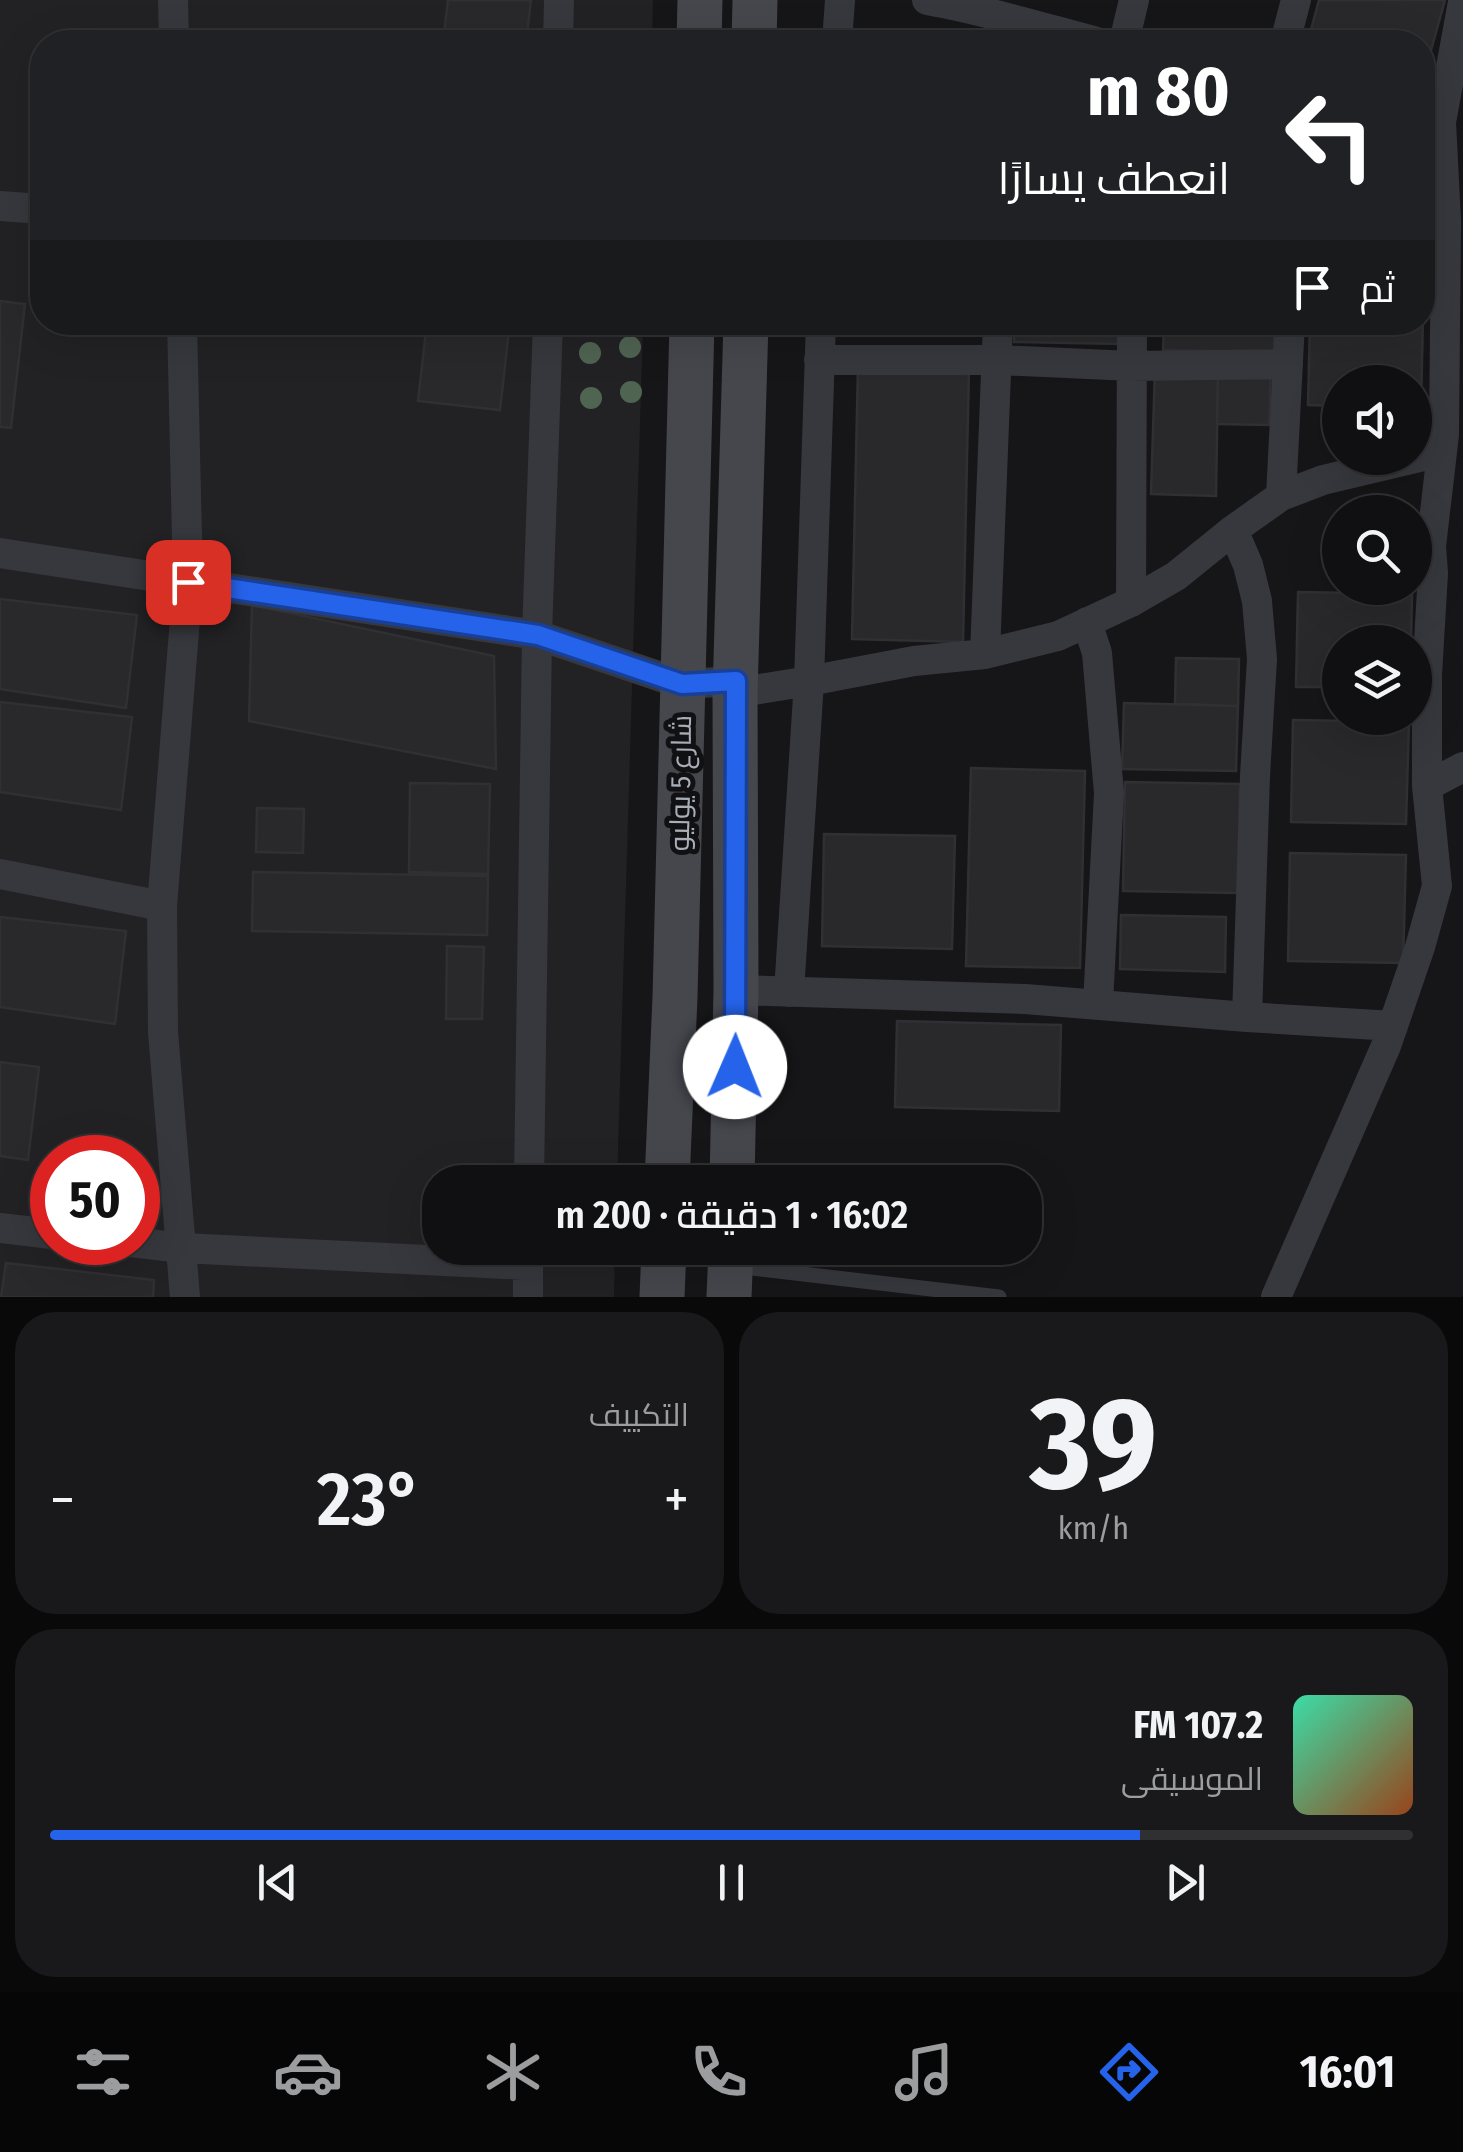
<!DOCTYPE html>
<html lang="ar">
<meta charset="utf-8">
<style>
body{margin:0;font-family:"Fira Sans Condensed",Cairo,sans-serif;background:#19191b;color:#f1f3f6;direction:rtl;height:100vh;display:flex;flex-direction:column;font-size:38px;white-space:nowrap}
*{box-sizing:border-box;margin:0}
p{font-size:32px;color:#9c9d9f}
.icon{flex:none;width:55px;height:55px;fill:none;stroke:currentColor;stroke-width:2;stroke-linecap:round;stroke-linejoin:round}
.map{position:relative;height:1297px;overflow:hidden;direction:ltr}
.side{display:flex;flex-direction:column;gap:15px;padding:15px;background:#09090a;flex:1}
.side>*{flex:none}
.top-card{position:absolute;left:30px;top:30px;width:1405px;height:305px;border-radius:40px;box-shadow:0 10px 40px #0002,0 0 0 2px #303032;direction:rtl;background:#202124;color:#fff;overflow:hidden}
.buttons{position:absolute;left:1322px;top:365px;display:grid;gap:20px}
.buttons a{display:grid;place-items:center;width:110px;height:110px;border-radius:50%;background:#101012;box-shadow:0 10px 40px #0002,0 0 0 2px #303032;font-size:50px}
.speed{position:absolute;left:30px;top:1135px;display:flex;gap:20px;font-size:50px;font-weight:700;text-align:center}
.speed>*{display:grid;place-content:center;width:130px;height:130px;border-radius:50%;background:#101012;box-shadow:0 10px 40px #0002,0 0 0 2px #303032;line-height:1}
.speed .limit{border:15px solid #d22;background:#fff;color:#111}
.pin{position:absolute;display:grid;place-items:center;width:85px;height:85px;color:#fff;margin:-42px;border-radius:20px;box-shadow:0 5px 15px #0006}
.me{position:absolute;width:110px;margin:-55px;rotate:1deg;stroke-linejoin:round;filter:drop-shadow(0 0 8px #0008)}
.turn{display:flex;align-items:center;gap:35px;height:210px;padding:0 40px;font-size:45px}
.turn .icon{width:130px;height:130px;stroke-width:2.5}
.turn b{display:block;font-size:70px;line-height:85px}
.then{display:flex;align-items:center;height:95px;padding:0 40px;background:#0003;gap:20px;font-size:38px}
.big{font-size:75px;font-weight:600;line-height:1.1}
.side .widget{flex:1;display:flex;flex-direction:column;justify-content:center;gap:15px;min-width:0;padding:0 35px;border-radius:40px;background:#19191b}
.side .dial{align-items:center;gap:0}
.dial b{font-size:130px;line-height:1}
.song{display:flex;align-items:center;gap:30px}
.cover{width:120px;height:120px;border-radius:15px;background:linear-gradient(135deg,hsl(160 70% 55%),hsl(20 70% 35%))}
.played{height:10px;border-radius:5px;background:linear-gradient(90deg,#2563eb 80%,#303032 80%)}
.keys{display:flex;justify-content:space-around;direction:ltr}
.heat{display:flex;justify-content:space-between;align-items:center;font-size:55px;direction:ltr}
.side .tiles{flex:1;display:grid;gap:15px;grid-template-columns:1fr 1fr}
.widget:last-child{grid-column:span 2}
.trip{position:absolute;left:422px;top:1165px;width:620px;height:100px;border-radius:40px;background:#101012;box-shadow:0 10px 40px #0002,0 0 0 2px #303032;font-weight:600;line-height:100px;text-align:center;direction:rtl}
.tab-bar{display:flex;height:160px;justify-content:space-around;align-items:center;background:#060607;color:#9c9d9f}
.tab-bar .icon{width:70px;height:70px}
.tab-bar .current{color:#2563eb}
.tab-bar b{font-size:45px;color:#f1f3f6}
.map>svg:first-child{display:block}
</style>
<div class="map">
<svg width="1463" height="1297" viewBox="0 0 1463 1297">
<rect width="100%" height="100%" fill="#161618"/>
<path fill="#222225" fill-rule="evenodd" d="M0 0H653L652 42H42V322L643 323 617 1182H440V1248H615L614 1297H0ZM52 1158H138V1242H52Z"/>
<path fill="#29292c" stroke="#303034" stroke-width="2.5" d="M448 0H531L526 42H443Z
M1319 0H1445L1425 72 1422 71V42H1315L1308 41Z
M1422 221H1425L1421 408H1415V382H1340V406L1308 405 1310 322H1422Z
M0 301 25 304 11 428 0 427Z
M427 322H510L500 410 418 401Z
M861 322H979L978 333 861 330Z
M1015 322H1122V344L1014 342Z
M1164 322H1274V352L1163 350Z
M858 366 969 368 963 642 852 639Z
M1155 368 1218 369 1216 496 1151 494Z
M1218 369 1271 370 1269 425 1217 424Z
M1298 592 1412 594 1411 642H1340V687H1296Z
M0 599 137 615 126 708 0 689Z
M252 605 494 656 496 769 249 721Z
M1176 658 1239 659 1238 706 1175 704Z
M0 702 132 717 121 810 0 792Z
M1124 703 1238 706 1236 771 1122 769Z
M1293 720 1409 722 1406 824 1291 822Z
M971 768 1085 771 1080 968 966 966Z
M1125 782 1240 784 1238 893 1123 891Z
M410 783 490 784 488 874 409 872Z
M257 808 304 809 303 853 256 852Z
M824 834 955 836 952 949 822 946Z
M1290 853 1406 855 1403 963 1288 961Z
M253 872 488 876 487 935 252 931Z
M1121 915 1226 917 1225 972 1120 969Z
M0 917 126 931 115 1024 0 1007Z
M447 946 484 947 482 1019H446Z
M897 1021 1061 1025 1059 1111 895 1107Z
M0 1062 39 1067 28 1160 0 1156Z
M6 1263 154 1280 153 1297H1Z"/>
<g fill="none" stroke-linecap="round" stroke-linejoin="round">
<path stroke="#37383d" stroke-width="15" d="M734 1266 999 1297"/>
<path stroke="#37383d" stroke-width="30" d="M173 0 174 42
M927 0C984 10 1040 27 1097 42
M558 42 559 0
M837 42 840 0
M1124 42 1134 0
M1285 42 1296 0
M0 206 42 209
M182 322 188 581 162 906 163 1032 185 1297
M819 360H997L1132 366 1288 364
M1281 496 1290 322
M1233 530 1248 565 1257 601 1262 659 1255 776 1247 1017
M0 553 537 635 682 684 736 681
M1131 602 1132 322
M1087 622 1097 653 1109 793 1098 1004
M985 654 998 322
M735 693 809 681 821 322
M1427 786 1463 767
M0 874 162 906
M736 990 1025 999 1247 1017 1393 1026
M789 992 809 681 914 661 985 654 1058 636 1131 602 1176 576 1233 530 1281 496 1323 480 1441 452
M529 1182 537 635 548 322
M0 1228 52 1234
M131 1242 182 1248 528 1265
M528 1297V1248
M1276 1297 1386 1046 1420 947 1437 886 1427 786V675L1433 573 1431 546 1444 435 1446 221 1441 122 1463 2"/>
<path stroke="#45474d" stroke-width="45" d="M699 42 700 0
M754 42 755 0
M667 1182 675 997 692 322
M732 1182 736 990 735 693 746 322
M662 1297 664 1248
M729 1297 731 1248"/>
</g>
<g fill="#506452">
<circle cx="630" cy="347" r="11"/>
<circle cx="590" cy="353" r="11"/>
<circle cx="631" cy="392" r="11"/>
<circle cx="591" cy="398" r="11"/>
</g>
<g fill="none" stroke-linecap="round" stroke-linejoin="round">
<g stroke="#184099" stroke-width="25">
<path id="route" d="M188 582 538 635 682 684 736 681 735 1067"/>
</g>
<use href="#route" stroke="#2563eb" stroke-width="18"/>
</g>
<g text-anchor="middle" stroke-width="10" stroke-linejoin="round" paint-order="stroke">
<g font-size="28" fill="#a8adb8" stroke="#111113">
<text transform="translate(680 783) rotate(-89)" y="10">شارع 5 يوليو</text>
</g>
</g>
</svg>
<div class="buttons">
<a><svg class="icon" aria-label="sound" viewBox="0 0 24 24"><path d="M4 9h4l5-4v14l-5-4H4zM17 9q2 3 0 6"/></svg></a>
<a><svg class="icon" aria-label="search" viewBox="0 0 24 24"><circle cx="10" cy="10" r="6"/><path d="M15 15l6 6"/></svg></a>
<a><svg class="icon" aria-label="layers" viewBox="0 0 24 24"><path d="M12 4l9 5-9 5-9-5zM3 14l9 5 9-5"/></svg></a>
</div>
<div class="speed"><div class="limit">50</div></div>
<div class="pin" style="left:188px;top:582px;background:#d93025"><svg class="icon" aria-label="arrive" viewBox="0 0 24 24"><path d="M6 21V4h12l-3 4 3 4H6"/></svg></div>
<svg class="me" style="left:735px;top:1067px" viewBox="-20 -20 40 40"><circle r="19" fill="#fff"/><path d="M0-13L10 11 0 6-10 11z" fill="#2563eb"/></svg>
<div class="trip">16:02 · 1 دقيقة · 200 m</div>
<div class="top-card">
<div class="turn"><svg class="icon" aria-label="left" viewBox="0 0 24 24"><path d="M17 20v-9H6M10 6l-5 5 5 5"/></svg><div><b>80 m</b>انعطف يسارًا</div></div>
<div class="then">ثم<svg class="icon" aria-label="arrive" viewBox="0 0 24 24"><path d="M6 21V4h12l-3 4 3 4H6"/></svg></div>
</div>
</div>
<section class="side">
<div class="tiles">
<div class="widget dial"><b>39</b><p>km/h</p></div>
<div class="widget"><p>التكييف</p>
<div class="heat"><a>−</a><b class="big">23°</b><a>+</a></div>
</div>
<div class="widget">
<div class="song"><i class="cover"></i><div><b>107.2 FM</b><p>الموسيقى</p></div></div>
<div class="played"></div>
<div class="keys"><svg class="icon" aria-label="previous" viewBox="0 0 24 24"><path d="M18 5L8 12l10 7zM5 5v14"/></svg><svg class="icon" aria-label="pause" viewBox="0 0 24 24"><path d="M8 5v14M16 5v14"/></svg><svg class="icon" aria-label="next" viewBox="0 0 24 24"><path d="M6 5l10 7-10 7zM19 5v14"/></svg></div>
</div>
</div>
</section>
<nav class="tab-bar">
<b>16:01</b>
<svg class="icon current" aria-label="directions" viewBox="0 0 24 24"><path d="M12 3l9 9-9 9-9-9zM9 14v-3h6M13 9l2 2-2 2"/></svg>
<svg class="icon" aria-label="music" viewBox="0 0 24 24"><path d="M9 18V5l10-2v13"/><circle cx="6" cy="18" r="3"/><circle cx="16" cy="16" r="3"/></svg>
<svg class="icon" aria-label="phone" viewBox="0 0 24 24"><path d="M5 4h4l2 5-3 2q2 4 5 5l2-3 5 2v4C11 20 4 13 5 4z"/></svg>
<svg class="icon" aria-label="climate" viewBox="0 0 24 24"><path d="M12 3v18M4 7l16 10M4 17L20 7"/></svg>
<svg class="icon" aria-label="car" viewBox="0 0 24 24"><path d="M5 17H2v-5l4-1 3-4h7l3 4 3 1v5h-3M9 17h6M6 11h13"/><circle cx="7" cy="17" r="2"/><circle cx="17" cy="17" r="2"/></svg>
<svg class="icon" aria-label="filters" viewBox="0 0 24 24"><path d="M4 7h16M4 17h16"/><circle cx="9" cy="7" r="2"/><circle cx="15" cy="17" r="2"/></svg>
</nav>
